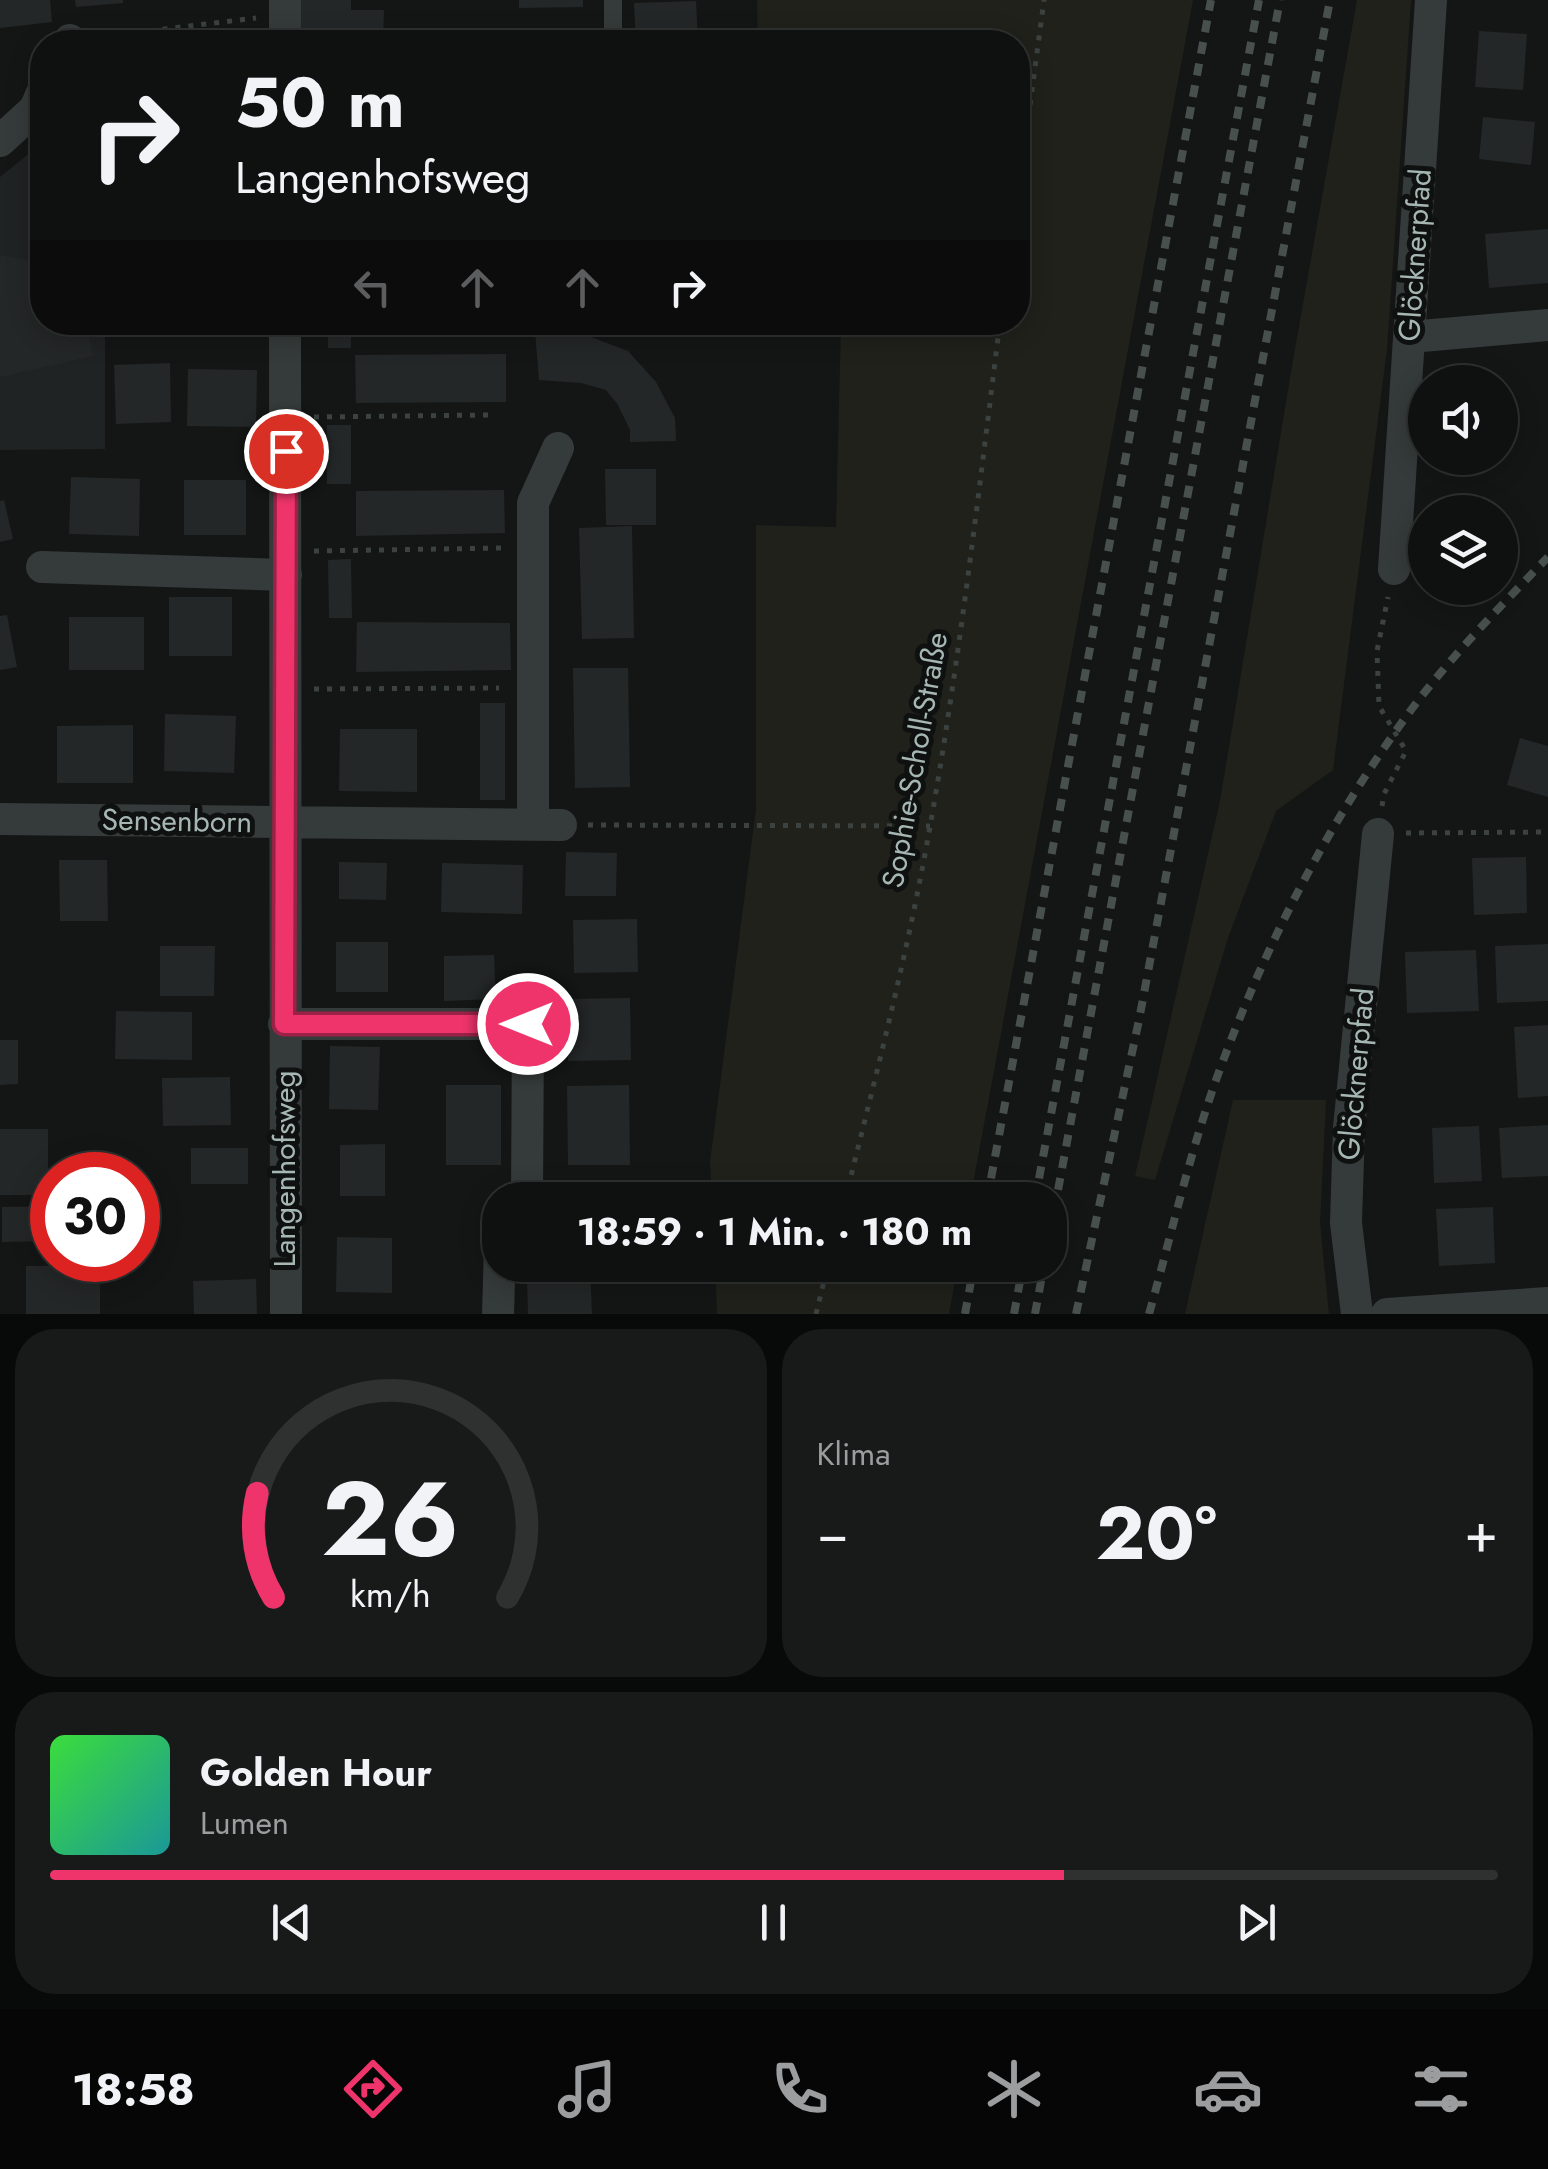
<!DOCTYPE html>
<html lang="de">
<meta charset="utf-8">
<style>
body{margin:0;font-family:Jost,sans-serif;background:#181919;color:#f1f3f6;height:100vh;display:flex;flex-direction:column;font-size:38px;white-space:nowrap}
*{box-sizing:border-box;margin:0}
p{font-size:32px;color:#9b9d9f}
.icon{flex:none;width:55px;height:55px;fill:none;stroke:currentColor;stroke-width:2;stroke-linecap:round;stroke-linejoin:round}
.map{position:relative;height:1314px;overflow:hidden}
.sheet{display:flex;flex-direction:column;gap:15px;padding:15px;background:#080909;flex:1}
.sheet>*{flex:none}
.guide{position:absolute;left:30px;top:30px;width:1000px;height:305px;border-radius:40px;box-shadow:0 5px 25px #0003,0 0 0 2px #2f3030;background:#0f1010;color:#f1f3f6;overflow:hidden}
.tools{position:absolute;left:1408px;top:365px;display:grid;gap:20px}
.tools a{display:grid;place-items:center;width:110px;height:110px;border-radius:50%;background:#0f1010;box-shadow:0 5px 25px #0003,0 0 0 2px #2f3030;font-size:50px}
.speed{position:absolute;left:30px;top:1152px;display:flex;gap:20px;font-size:50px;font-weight:700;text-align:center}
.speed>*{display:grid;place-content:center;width:130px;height:130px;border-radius:50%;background:#0f1010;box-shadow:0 5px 25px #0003,0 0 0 2px #2f3030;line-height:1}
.speed .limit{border:15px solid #d22;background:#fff;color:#111}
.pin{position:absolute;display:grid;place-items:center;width:85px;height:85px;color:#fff;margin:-42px;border:5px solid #fff;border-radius:50%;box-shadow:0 2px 10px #0007}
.me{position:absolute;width:110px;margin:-55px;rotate:270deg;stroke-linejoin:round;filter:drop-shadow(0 0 8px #0008)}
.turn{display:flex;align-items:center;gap:35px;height:210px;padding:0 40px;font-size:45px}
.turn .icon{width:130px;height:130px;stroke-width:2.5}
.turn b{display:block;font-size:70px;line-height:85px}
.lanes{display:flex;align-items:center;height:95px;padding:0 40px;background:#0003;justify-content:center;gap:50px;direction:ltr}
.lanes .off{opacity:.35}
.big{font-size:75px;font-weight:700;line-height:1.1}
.sheet .tile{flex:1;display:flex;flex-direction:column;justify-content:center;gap:15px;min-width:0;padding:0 35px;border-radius:40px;background:#181919}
.sheet .dial{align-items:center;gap:0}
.dial svg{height:260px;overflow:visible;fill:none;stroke:#2f3030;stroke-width:7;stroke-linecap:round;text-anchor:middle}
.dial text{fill:#f1f3f6;stroke:none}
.song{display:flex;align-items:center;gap:30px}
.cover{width:120px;height:120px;border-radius:15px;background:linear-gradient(135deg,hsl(120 70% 55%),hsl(180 70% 35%))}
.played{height:10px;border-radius:5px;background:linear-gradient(90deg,#ee346b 70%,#2f3030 70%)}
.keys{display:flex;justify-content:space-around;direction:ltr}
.heat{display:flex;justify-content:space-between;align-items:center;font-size:55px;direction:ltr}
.sheet .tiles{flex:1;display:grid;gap:15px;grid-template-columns:1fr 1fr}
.tile:last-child{grid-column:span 2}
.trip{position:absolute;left:482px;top:1182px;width:585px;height:100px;border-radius:40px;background:#0f1010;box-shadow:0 5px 25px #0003,0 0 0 2px #2f3030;font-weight:700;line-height:100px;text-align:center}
.tabs{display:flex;height:160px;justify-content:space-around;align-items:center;background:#060606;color:#9b9d9f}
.tabs .icon{width:70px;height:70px}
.tabs .selected{color:#ee346b}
.tabs b{font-size:45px;color:#f1f3f6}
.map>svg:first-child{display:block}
</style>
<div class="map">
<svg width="1548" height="1314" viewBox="0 0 1548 1314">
<rect width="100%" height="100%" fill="#141616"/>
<path fill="#202323" d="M42 143V322L105 323V449L0 450V177Z"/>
<path fill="#20211b" d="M757 0H1193L970 1200H712L710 1162 756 809V525L836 527 841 323 1018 322V42H758Z
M1357 0H1411L1387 349 1333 770 1276 811 1228 938 1155 1180 1135 1176 1220 801 1292 366Z
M1233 1100H1326L1320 1223 1329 1314H1185Z
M715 1265H958L949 1314H717Z"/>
<path fill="#242727" d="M0 0H50L52 22 0 28Z
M75 0H123V3L76 7Z
M301 0H351V10H384L383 42H300Z
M519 0H583V7L519 8Z
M696 1 698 42H636L634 3Z
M1479 31 1527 34 1523 90 1475 87Z
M525 34 583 35V42H525Z
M1483 117 1535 122 1531 165 1479 159Z
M1548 229V283L1489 288 1485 234Z
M0 255 22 259 42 266V322H86L93 356 0 377Z
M328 322H351V348H328Z
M535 331 591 337 628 351 656 382 675 418 676 441 630 442V430L618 405 606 390 581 383 539 380Z
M506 354V402L356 403 355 355Z
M170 363 171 422 116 424 114 365Z
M188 369 257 370 256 427 187 426Z
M327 425H351V484H327Z
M605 469H656V525H606Z
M71 477 140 479 139 536 69 534Z
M184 480H246V535H184Z
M504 490 505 533 356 536V491Z
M4 500 13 539 0 542V501Z
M632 526 634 638 582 639 579 528Z
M351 559 352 618H329L328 560Z
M169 597H232V656H169Z
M7 615 17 667 0 670V616Z
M69 617H144V670H69Z
M357 622 510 623 511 670 356 672Z
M573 668H628L630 787 575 788Z
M480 703H505V800H480Z
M165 714 236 716 234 773 164 771Z
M133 725V783H57V726Z
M340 729H417V792L339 791Z
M1520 738 1548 746V797L1507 785Z
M566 852 617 853 616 896H565Z
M1526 857 1527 913 1474 915 1472 858Z
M59 860H107L108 921H60Z
M339 862 387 863 386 900 339 899Z
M442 863 523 865 522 914 441 912Z
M637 919 638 972 574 973 573 920Z
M336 942H388V992H336Z
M1548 944V1001L1497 1003 1495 946Z
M160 946H215L214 996H160Z
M1476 950 1479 1011 1407 1013 1405 952Z
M494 955 496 999 444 1001V956Z
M630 998 631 1060 568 1061 567 999Z
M116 1011 192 1012V1060L115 1059Z
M1548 1025V1096L1518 1098 1514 1027Z
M0 1040H18V1084L0 1085Z
M330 1046 380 1047 378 1110 329 1109Z
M230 1077 231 1125 163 1126 162 1078Z
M446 1085H501V1165H446Z
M629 1085 630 1165H568L567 1086Z
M1548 1125V1176L1502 1178 1499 1128Z
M1479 1126 1482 1181 1434 1183 1432 1128Z
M0 1129H48V1195H0Z
M385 1144V1196H340V1145Z
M191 1148H248V1184H191Z
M566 1189H625L626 1200H566Z
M52 1206V1241L2 1242V1207Z
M1493 1207 1495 1263 1439 1266 1436 1209Z
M337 1237 392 1238V1293L336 1292Z
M541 1265H590L592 1314H528L527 1279H542Z
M26 1266H80V1280H100V1314H26Z
M256 1279 257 1314H194L193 1281Z"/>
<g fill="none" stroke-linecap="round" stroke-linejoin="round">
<path stroke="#3b4240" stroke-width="5" stroke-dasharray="5 8" stroke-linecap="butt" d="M98 37 256 18
M1018 195 1044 0
M314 417 489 415
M314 551 503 548
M314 689 499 688
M1382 806 1384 794 1406 751 1379 706 1377 651 1388 597
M588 825 930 826
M1406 833 1548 832
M845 1200C876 1075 909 948 931 821 960 656 979 489 1000 322
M816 1314 828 1265"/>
<path stroke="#353b3a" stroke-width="18" d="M613 0V42"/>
<path stroke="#353b3a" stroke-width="32" d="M285 0V42
M69 42 70 40
M0 141 35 109 42 93
M285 322 286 1314
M1410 337 1548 325
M42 567 286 575
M1394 569 1431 0
M0 819 561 825
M533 824V503L558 448
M284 1024H528L527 1200
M498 1314 500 1246
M1357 1314 1346 1223 1349 1128 1378 834
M1387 1314 1548 1303"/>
<path stroke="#48504e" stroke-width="8" stroke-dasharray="12 10" stroke-linecap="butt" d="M987 1200 1211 0
M1035 1200 1259 0
M1050 1233 1280 0
M965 1314 974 1265
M1014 1314 1023 1265
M1035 1314 1044 1265
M1076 1314 1139 1020 1330 0
M1149 1314C1171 1236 1189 1156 1216 1080 1264 947 1327 824 1411 710 1452 655 1501 606 1548 557"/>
</g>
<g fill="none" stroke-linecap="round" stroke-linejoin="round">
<g stroke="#9b2246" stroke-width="25">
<path id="route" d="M286 451 284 1024H528"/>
</g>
<use href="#route" stroke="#ee346b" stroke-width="18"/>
</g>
<g text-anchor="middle" stroke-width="10" stroke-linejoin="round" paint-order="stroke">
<g font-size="30" fill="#a6b6b2" stroke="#0f1111">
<text transform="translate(1415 255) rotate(-86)" y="10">Glöcknerpfad</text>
<text transform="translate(915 760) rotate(-80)" y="10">Sophie-Scholl-Straße</text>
<text transform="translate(177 821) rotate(1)" y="10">Sensenborn</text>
<text transform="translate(1356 1074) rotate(-85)" y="10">Glöcknerpfad</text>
<text transform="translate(285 1169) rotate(-90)" y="10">Langenhofsweg</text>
</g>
</g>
</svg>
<div class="tools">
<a><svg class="icon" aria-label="sound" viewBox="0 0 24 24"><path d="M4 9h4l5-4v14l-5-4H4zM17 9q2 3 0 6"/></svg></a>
<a><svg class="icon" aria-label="layers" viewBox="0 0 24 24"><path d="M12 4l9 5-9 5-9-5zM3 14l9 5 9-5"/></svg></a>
</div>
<div class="speed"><div class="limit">30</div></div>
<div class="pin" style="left:286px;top:451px;background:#d93025"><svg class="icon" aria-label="arrive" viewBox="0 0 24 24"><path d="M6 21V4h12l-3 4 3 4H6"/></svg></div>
<svg class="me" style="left:528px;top:1024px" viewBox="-20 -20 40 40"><circle r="17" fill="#ee346b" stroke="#fff" stroke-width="3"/><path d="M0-11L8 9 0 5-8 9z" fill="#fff"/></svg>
<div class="trip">18:59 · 1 Min. · 180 m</div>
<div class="guide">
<div class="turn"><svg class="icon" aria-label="right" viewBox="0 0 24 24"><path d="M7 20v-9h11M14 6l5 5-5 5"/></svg><div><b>50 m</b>Langenhofsweg</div></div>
<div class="lanes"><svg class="icon off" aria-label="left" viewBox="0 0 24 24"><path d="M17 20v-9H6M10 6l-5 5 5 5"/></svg><svg class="icon off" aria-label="ahead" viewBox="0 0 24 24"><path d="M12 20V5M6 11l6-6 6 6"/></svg><svg class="icon off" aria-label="ahead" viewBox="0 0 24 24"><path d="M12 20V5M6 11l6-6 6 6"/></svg><svg class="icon" aria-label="right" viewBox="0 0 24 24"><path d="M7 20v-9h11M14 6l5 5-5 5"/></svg></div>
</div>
</div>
<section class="sheet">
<div class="tiles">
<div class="tile dial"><svg viewBox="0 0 100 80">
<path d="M14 69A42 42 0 1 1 86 69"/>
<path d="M14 69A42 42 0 0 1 9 37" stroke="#ee346b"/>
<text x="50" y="56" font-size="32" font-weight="700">26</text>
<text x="50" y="72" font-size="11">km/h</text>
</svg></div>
<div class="tile"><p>Klima</p>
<div class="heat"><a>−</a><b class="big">20°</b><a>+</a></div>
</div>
<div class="tile">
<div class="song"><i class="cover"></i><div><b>Golden Hour</b><p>Lumen</p></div></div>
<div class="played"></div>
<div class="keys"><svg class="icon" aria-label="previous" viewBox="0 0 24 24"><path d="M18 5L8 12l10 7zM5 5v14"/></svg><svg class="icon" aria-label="pause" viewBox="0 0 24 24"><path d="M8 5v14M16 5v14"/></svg><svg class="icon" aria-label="next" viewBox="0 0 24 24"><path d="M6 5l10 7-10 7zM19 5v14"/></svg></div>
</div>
</div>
</section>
<nav class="tabs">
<b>18:58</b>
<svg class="icon selected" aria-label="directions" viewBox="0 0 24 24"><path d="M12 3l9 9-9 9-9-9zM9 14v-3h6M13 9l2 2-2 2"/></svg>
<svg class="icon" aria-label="music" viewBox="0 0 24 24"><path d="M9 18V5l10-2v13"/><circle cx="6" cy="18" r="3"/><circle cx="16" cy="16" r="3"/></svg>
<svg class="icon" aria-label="phone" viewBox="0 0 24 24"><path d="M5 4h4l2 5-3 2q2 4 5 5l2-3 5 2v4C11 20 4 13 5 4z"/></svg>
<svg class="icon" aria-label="climate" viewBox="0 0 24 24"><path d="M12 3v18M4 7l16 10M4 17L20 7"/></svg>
<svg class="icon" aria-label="car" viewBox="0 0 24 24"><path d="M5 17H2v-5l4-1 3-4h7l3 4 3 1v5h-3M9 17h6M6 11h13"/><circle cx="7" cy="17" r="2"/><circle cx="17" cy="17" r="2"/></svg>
<svg class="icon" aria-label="filters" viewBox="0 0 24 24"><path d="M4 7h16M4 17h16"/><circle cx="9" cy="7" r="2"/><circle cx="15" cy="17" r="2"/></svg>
</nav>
